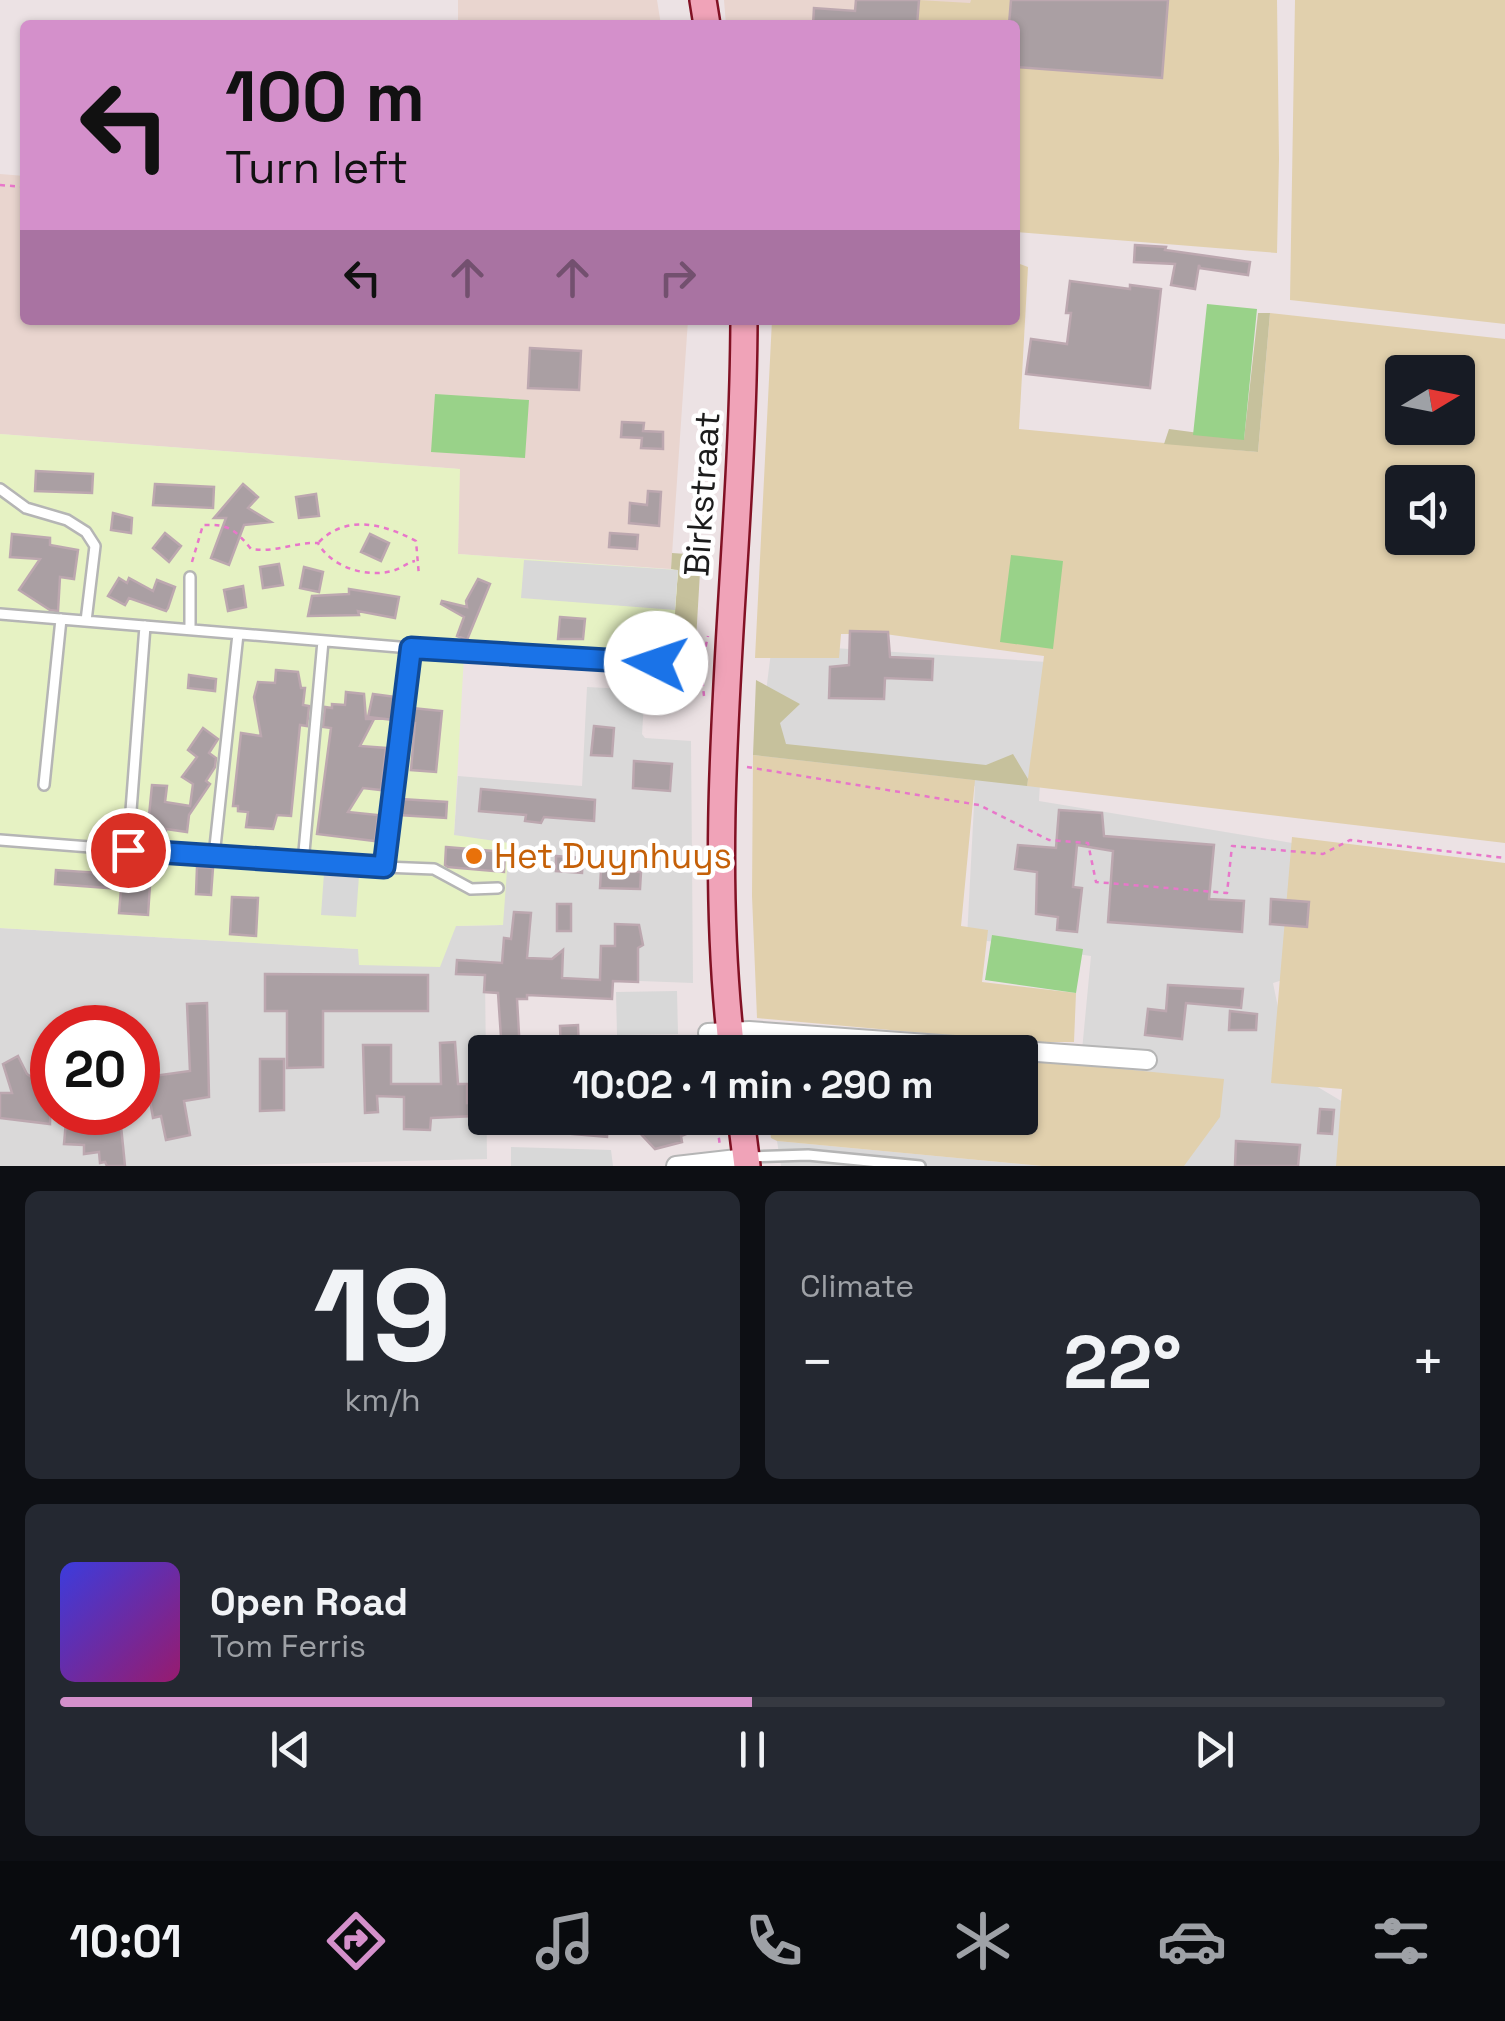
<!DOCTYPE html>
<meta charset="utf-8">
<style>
body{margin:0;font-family:"Space Grotesk",sans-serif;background:#242831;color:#f1f3f6;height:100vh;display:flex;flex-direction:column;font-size:38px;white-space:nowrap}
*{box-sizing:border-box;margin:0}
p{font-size:32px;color:#9ea1a6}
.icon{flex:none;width:55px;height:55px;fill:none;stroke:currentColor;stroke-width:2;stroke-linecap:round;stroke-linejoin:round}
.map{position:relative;height:1166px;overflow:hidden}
.side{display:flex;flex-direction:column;gap:25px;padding:25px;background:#0d0f14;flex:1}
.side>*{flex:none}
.top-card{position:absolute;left:20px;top:20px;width:1000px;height:305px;border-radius:10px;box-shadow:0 2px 8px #0004;background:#d490cb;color:#111;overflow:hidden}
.needle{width:65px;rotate:80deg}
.fabs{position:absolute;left:1385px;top:355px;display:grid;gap:20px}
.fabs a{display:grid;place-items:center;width:90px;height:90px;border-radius:10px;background:#171b24;box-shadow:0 2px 8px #0004;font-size:50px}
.speed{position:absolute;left:30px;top:1005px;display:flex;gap:20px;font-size:50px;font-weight:700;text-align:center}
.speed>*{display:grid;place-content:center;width:130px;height:130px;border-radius:50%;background:#171b24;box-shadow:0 2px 8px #0004;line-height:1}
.speed .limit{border:15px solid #d22;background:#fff;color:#111}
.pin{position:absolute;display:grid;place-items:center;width:85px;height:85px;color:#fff;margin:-42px;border:5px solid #fff;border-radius:50%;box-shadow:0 2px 10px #0007}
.me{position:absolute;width:110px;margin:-55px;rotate:274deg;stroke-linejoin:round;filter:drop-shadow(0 0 8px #0008)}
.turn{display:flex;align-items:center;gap:35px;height:210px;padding:0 40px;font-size:45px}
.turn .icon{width:130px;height:130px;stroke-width:2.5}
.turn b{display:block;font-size:70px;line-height:85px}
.lanes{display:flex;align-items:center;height:95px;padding:0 40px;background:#0003;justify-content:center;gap:50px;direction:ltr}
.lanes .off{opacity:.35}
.big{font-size:75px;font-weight:800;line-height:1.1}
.side .widget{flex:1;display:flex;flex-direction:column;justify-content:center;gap:15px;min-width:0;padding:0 35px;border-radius:15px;background:#242831}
.side .dial{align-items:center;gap:0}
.dial b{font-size:130px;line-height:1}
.song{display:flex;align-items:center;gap:30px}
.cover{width:120px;height:120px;border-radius:15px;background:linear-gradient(135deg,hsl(240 70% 55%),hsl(320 70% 35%))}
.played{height:10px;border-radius:5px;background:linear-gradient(90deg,#d490cb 50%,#363941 50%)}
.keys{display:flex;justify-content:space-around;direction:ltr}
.heat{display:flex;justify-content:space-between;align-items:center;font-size:55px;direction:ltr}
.side .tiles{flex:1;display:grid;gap:25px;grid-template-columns:1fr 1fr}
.widget:last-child{grid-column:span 2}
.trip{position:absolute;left:468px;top:1035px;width:570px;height:100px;border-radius:10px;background:#171b24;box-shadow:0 2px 8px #0004;font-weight:800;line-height:100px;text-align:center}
.tab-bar{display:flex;height:160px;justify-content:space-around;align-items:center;background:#090b0e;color:#9ea1a6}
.tab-bar .icon{width:70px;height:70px}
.tab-bar .selected{color:#d490cb}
.tab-bar b{font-size:45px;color:#f1f3f6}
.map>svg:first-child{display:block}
</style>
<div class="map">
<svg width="1505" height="1166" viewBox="0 0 1505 1166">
<rect width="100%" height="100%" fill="#ece2e4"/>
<path fill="#dad9d9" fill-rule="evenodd" d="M772 644 1047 662 1039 801 1334 850 1325 967 1273 983 1291 1071 1343 1102 1342 1166H1071L1091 956 967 938 975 786 763 761 761 732Z
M587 687 645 690 642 734 645 738 691 741 693 983 485 975 487 1159 202 1166H0V928L359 949V964L456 926 502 925 454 835 458 776 582 786ZM52 1028H138V1112H52Z
M777 1141 1042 1166H781Z"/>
<path fill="#e9d5cf" d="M458 0H657L661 25H458Z
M724 0H971L967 25H726Z
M0 174 25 176V320H688L671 569 458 554 459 469 0 434Z"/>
<path fill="#e1d0ad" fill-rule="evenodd" d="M918 0 970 3 971 0H1277L1279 159 1277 253 1015 232V25H916Z
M1295 0H1505V324L1290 300Z
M1015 262 1028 267 1019 429 1258 452 1270 313 1505 339V843L1027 786 1044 656 885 634H841L839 658H755L772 320H1015ZM1402 372H1458V428H1402ZM1402 482H1458V538H1402Z
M753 755 975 780 961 926 988 930 982 982 1076 993 1074 1042H1023L757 1018 752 896Z
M1292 837 1505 863V1166H1336L1342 1089 1271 1083Z
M760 1038 947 1052H760Z
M1020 1059 1224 1079 1220 1117 1184 1166H1042L777 1141 771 1138 769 1118H1020Z"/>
<path fill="#c6c19c" d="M1258 313H1270L1258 452 1164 444 1169 429 1244 439Z
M672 553 701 555 695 657 674 655 672 648 678 571 671 569Z
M756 680 800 704 780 723 786 744 986 765 1013 754 1028 779 1027 786 753 755Z"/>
<path fill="#e6f2c3" d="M0 434 460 469 458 554 678 570 671 672 464 655 454 835 509 843 503 925 456 926 440 967 359 965 358 949 0 928Z"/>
<path fill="#99d289" d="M1207 304 1257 309 1244 440 1193 435Z
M435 394 529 400 525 458 431 452Z
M1011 555 1063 561 1053 649 1000 642Z
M992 935 1083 949 1076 993 985 980Z"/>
<path fill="#d8d8d8" d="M524 560 678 570 675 610 521 598Z
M324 873 359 876 356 917 321 915Z
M677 991 678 1034 617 1035 616 992Z
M511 1147 611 1150 613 1166H511Z"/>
<path fill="#aa9fa3" stroke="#bca7af" stroke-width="2.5" d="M856 0H919L917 25H813L814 8 855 11Z
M1011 0H1168L1162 78 1015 67V25H1009Z
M1135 245 1166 247 1165 250 1250 262 1248 275 1200 268 1199 265 1195 289 1171 285 1175 264 1134 262Z
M1070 281 1130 289V285L1161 289 1150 388 1026 374 1031 339 1067 344 1071 313H1066Z
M530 348 581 351 579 390 528 388Z
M622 422 644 423 643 431 663 432V449L641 448 642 438 621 437Z
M36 471 93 474 92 493 35 491Z
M155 484 214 487 213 508 153 505Z
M243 484 258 497 248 508 271 522 244 525 229 565 211 558 226 518H214Z
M648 491 661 492 659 526 629 523 630 503 647 505Z
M316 494 319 516 299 518 296 497Z
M113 513 132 518 131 533 111 530Z
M165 533 181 546 169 562 153 548Z
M610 533 638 535 637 549 609 547Z
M12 534 50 538V545L78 550 74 579 60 577 58 611 50 610 19 590 40 559 10 557Z
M370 534 389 543 381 561 361 552Z
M279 564 283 585 263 588 260 567Z
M304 567 323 572 319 592 300 588Z
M119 578 127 583 129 578 153 591 157 580 175 587 168 608 166 611 129 598 125 605 108 596Z
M478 579 490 584 467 640 457 636 464 617 441 604 442 601 467 607 466 601Z
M243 586 246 607 228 611 224 590Z
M349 589 399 597 395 618 358 611 359 615 308 616 312 596 349 594Z
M560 617 585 619 583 639H558Z
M850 631 888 632 890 657 933 659 932 680 885 678 884 699 829 698 830 667 849 665Z
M276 670 298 672 301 688H305L303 705 309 706 307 726 300 725 291 816 277 815 273 829 246 827 248 812 238 811V806H233L241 733 261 736 254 697 258 682 275 683Z
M189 675 216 679 215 691 188 688Z
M346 692 364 694 366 719H374L360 746 386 748 381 790 363 788 348 812 378 815 375 841 317 834 331 728 323 727 325 707 332 708V704L345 705Z
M373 694 396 697 394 720 368 717Z
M412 708 442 711 436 772 411 770 415 723 410 722Z
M594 726 614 728 612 756 591 755Z
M203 728 218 739 209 753 216 758 215 767 206 781 210 784 189 815 187 832 166 829 165 841 142 839 143 826H148L152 785 167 786 165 802 190 806 193 784 182 777 197 757 188 750Z
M634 761 672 764 670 791 633 788Z
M481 789 595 800 594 821 544 817 541 823 525 821 526 815 479 811Z
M401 799 447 802 446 818 399 815Z
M1059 810 1102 813 1104 836 1214 845 1209 899 1244 901 1242 932 1108 922 1113 851 1077 845 1073 887 1082 888 1077 932 1057 930 1058 917 1036 914 1037 872 1015 869 1018 845 1056 848Z
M446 847 505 852 504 872 448 867 445 865Z
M556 856 583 858 582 873 556 871Z
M107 857 132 866 130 884 150 885 148 915 119 913 121 889 55 884 56 870 100 873Z
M197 867 213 868 211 895 196 894Z
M601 870 641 872 640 889 600 888Z
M232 897 258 898 256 936 230 934Z
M1271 899 1309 902 1307 927 1270 924Z
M557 904H571V931H557Z
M514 912 531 913 527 958 552 959 563 950 562 978 600 980 601 946H615V924L639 925 643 945 638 948V982L613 981 612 999 527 995V999H517L520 1052H502L498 993 484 992 485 975 456 974 457 960 502 963 504 938 511 939Z
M265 974 428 975V1011H323V1067L287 1068V1011H265Z
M1168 985 1243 989 1241 1008 1186 1003 1182 1039 1145 1035 1148 1009 1166 1011Z
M207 1003 209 1097 184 1101 190 1135 166 1140 161 1116 153 1118 146 1077 190 1071 187 1004Z
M1230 1011 1257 1014 1256 1030H1229Z
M578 1025 579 1052H561L560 1026Z
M455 1042 458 1084H467V1103L475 1102V1116L431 1118 430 1130 404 1129V1097L377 1096 378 1112 365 1113 363 1045H391V1084H441L440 1043Z
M18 1056 27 1074 43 1085 45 1094 51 1093 50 1124 0 1118V1093H12L3 1064Z
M260 1059H284V1110L260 1111Z
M1320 1109 1334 1110 1332 1134 1318 1133Z
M506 1118 608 1119 607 1137 538 1131 506 1133Z
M636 1118H696L699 1129 681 1136 682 1142 655 1149 640 1133Z
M66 1121 121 1126 125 1166H107L105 1162 100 1163 99 1152 84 1154V1145L64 1144Z
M1236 1141 1300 1145 1298 1166H1235Z"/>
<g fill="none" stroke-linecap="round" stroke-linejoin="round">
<g stroke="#b5b5b5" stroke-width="14">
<path id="service" d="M0 489 26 508 67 520 86 532 95 546 86 621
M0 614 411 648 655 663
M190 629V577
M44 785 61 619
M0 840 308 864 434 869 471 889 498 888
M128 850 145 626
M214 856 238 634
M303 863 323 641
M384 867 411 648
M749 1157 808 1155 920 1166"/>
</g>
<g stroke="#b5b5b5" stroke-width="22">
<path id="minor" d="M708 1033 749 1031 1147 1060
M676 1166 746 1158"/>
</g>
<g stroke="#821124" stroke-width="30">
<path id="primary" d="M703 0 707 25
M732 1052C703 809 743 564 744 320
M741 1118 747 1166"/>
</g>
<path stroke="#e877ca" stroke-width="2.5" stroke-dasharray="5 5" stroke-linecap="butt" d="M0 185 25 187
M319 542C347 514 384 524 416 541L419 576
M192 562 203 525C228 524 235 529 251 549 275 553 294 542 318 543 331 567 366 578 392 571 401 569 406 563 415 561
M704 696 701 667 708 636
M747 767 979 805 1049 840 1088 843 1096 882 1227 893 1232 846 1323 854 1350 840 1505 858
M716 1118 720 1146"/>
<use href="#service" stroke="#fff" stroke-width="9"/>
<use href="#minor" stroke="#fff" stroke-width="18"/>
<use href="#primary" stroke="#f0a3b8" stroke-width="25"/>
</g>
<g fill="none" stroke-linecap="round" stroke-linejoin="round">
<g stroke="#114b97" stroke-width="25">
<path id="route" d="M128 850 384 867 411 648 656 663"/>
</g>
<use href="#route" stroke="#1a73e8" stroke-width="18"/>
</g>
<circle fill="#e8710a" stroke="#fff" stroke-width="4" cx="474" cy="856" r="10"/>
<g text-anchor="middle" stroke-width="9" stroke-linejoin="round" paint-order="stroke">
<g font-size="35" fill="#1c1c1c" stroke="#fff">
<text transform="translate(702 494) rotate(-86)" y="12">Birkstraat</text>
</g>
<g font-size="35" fill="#c56008" stroke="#fff" text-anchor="start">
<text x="494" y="868">Het Duynhuys</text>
</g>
</g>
</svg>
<div class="fabs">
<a><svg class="needle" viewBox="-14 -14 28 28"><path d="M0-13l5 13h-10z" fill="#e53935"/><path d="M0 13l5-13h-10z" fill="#9ea1a6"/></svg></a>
<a><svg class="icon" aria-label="sound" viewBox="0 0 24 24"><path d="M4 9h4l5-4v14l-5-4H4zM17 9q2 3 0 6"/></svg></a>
</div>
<div class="speed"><div class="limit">20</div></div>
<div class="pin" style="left:128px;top:850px;background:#d93025"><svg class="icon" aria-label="arrive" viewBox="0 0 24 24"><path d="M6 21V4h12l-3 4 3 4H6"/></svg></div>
<svg class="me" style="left:656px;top:663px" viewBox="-20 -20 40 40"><circle r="19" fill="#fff"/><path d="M0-13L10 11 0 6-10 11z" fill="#1a73e8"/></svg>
<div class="trip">10:02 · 1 min · 290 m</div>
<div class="top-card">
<div class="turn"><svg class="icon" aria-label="left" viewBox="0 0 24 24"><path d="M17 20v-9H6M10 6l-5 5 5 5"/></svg><div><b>100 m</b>Turn left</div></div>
<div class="lanes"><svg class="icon" aria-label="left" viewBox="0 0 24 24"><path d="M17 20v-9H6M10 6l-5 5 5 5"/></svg><svg class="icon off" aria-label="ahead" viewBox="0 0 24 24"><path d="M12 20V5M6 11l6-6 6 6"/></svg><svg class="icon off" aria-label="ahead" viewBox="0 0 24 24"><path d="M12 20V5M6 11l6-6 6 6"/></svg><svg class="icon off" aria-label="right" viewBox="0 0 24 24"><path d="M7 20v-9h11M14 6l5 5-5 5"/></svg></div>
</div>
</div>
<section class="side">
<div class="tiles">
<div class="widget dial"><b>19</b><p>km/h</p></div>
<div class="widget"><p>Climate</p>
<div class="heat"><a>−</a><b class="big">22°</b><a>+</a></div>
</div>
<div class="widget">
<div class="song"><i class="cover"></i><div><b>Open Road</b><p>Tom Ferris</p></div></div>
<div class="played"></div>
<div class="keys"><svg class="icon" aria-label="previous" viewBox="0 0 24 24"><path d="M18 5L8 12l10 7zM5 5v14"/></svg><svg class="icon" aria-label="pause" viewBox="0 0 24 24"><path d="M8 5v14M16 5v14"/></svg><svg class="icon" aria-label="next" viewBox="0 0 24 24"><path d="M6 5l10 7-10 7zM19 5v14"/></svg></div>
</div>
</div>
</section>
<nav class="tab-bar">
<b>10:01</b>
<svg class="icon selected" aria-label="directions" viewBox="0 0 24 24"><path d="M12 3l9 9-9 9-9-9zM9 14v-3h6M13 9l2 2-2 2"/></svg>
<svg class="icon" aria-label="music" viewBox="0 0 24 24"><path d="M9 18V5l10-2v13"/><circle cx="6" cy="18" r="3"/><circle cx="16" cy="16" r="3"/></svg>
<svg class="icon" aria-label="phone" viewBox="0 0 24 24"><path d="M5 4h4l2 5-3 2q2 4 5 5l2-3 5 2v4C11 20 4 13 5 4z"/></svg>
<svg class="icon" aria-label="climate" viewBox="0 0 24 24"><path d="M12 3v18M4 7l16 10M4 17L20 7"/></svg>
<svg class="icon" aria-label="car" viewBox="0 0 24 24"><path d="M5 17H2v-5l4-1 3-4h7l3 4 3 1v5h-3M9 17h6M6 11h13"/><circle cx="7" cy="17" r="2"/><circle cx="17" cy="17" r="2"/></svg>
<svg class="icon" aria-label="filters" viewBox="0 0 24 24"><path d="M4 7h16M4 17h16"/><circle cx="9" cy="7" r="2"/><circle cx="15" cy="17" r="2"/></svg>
</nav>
